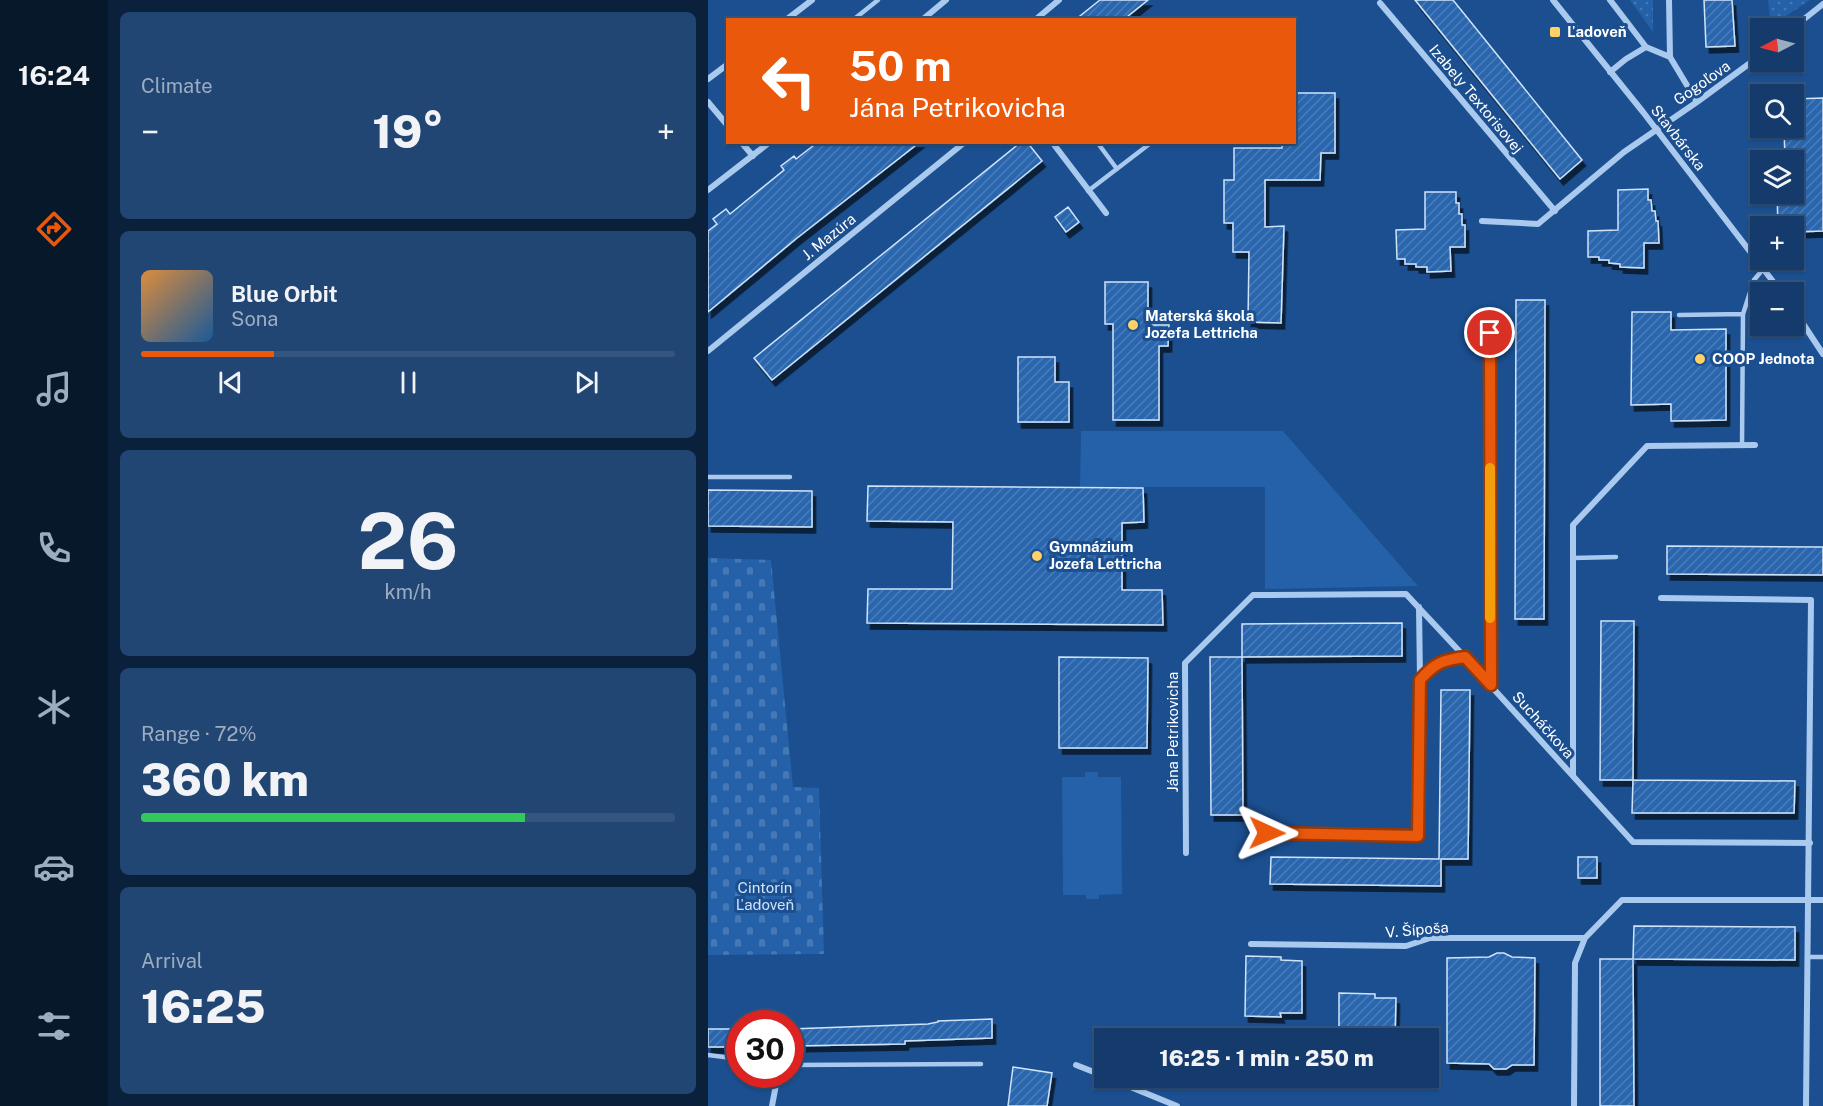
<!DOCTYPE html>
<meta charset="utf-8">
<style>
body{margin:0;font-family:"Public Sans",sans-serif;background:#214673;color:#f1f3f6;height:100vh;display:flex;flex-direction:column;font-size:22px;white-space:nowrap}
*{box-sizing:border-box;margin:0}
p{font-size:20px;color:#9dadc1}
.icon{flex:none;width:33px;height:33px;fill:none;stroke:currentColor;stroke-width:2;stroke-linecap:round;stroke-linejoin:round}
.map{position:relative;flex:1;overflow:hidden}
.drawer{display:flex;flex-direction:column;gap:12px;padding:12px;background:#0b203b;width:600px}
.drawer>*{flex:none}
.banner{position:absolute;left:18px;top:18px;width:570px;height:126px;border-radius:0px;box-shadow:0 2px 4px #0004,0 0 0 2px #33557e;background:#ea580c;color:#fff;overflow:hidden}
.needle{width:39px;rotate:264deg}
.fabs{position:absolute;left:1042px;top:18px;display:grid;gap:12px}
.fabs a{display:grid;place-items:center;width:54px;height:54px;border-radius:0px;background:#143b6b;box-shadow:0 2px 4px #0004,0 0 0 2px #33557e;font-size:30px}
.speed{position:absolute;left:18px;top:1010px;display:flex;gap:12px;font-size:30px;font-weight:700;text-align:center}
.speed>*{display:grid;place-content:center;width:78px;height:78px;border-radius:50%;background:#143b6b;box-shadow:0 2px 4px #0004,0 0 0 2px #33557e;line-height:1}
.speed .limit{border:9px solid #d22;background:#fff;color:#111}
.pin{position:absolute;display:grid;place-items:center;width:51px;height:51px;color:#fff;margin:-26px;border:3px solid #fff;border-radius:50%;box-shadow:0 2px 6px #0007}
.me{position:absolute;width:66px;margin:-33px;rotate:91deg;stroke-linejoin:round;filter:drop-shadow(0 0 4px #0008)}
.turn{display:flex;align-items:center;gap:21px;height:126px;padding:0 24px;font-size:27px}
.turn .icon{width:78px;height:78px;stroke-width:2.5}
.turn b{display:block;font-size:42px;line-height:51px}
.big{font-size:45px;font-weight:800;line-height:1.1}
.drawer .widget{flex:1;display:flex;flex-direction:column;justify-content:center;gap:9px;min-width:0;padding:0 21px;border-radius:9px;background:#214673}
.drawer .dial{align-items:center;gap:0}
.dial b{font-size:78px;line-height:1}
.song{display:flex;align-items:center;gap:18px}
.cover{width:72px;height:72px;border-radius:9px;background:linear-gradient(135deg,hsl(30 70% 55%),hsl(210 70% 35%))}
.played{height:6px;border-radius:3px;background:linear-gradient(90deg,#ea580c 25%,#33557e 25%)}
.keys{display:flex;justify-content:space-around;direction:ltr}
.heat{display:flex;justify-content:space-between;align-items:center;font-size:33px;direction:ltr}
.charge{height:9px;border-radius:4px;background:linear-gradient(90deg,#34c759 72%,#33557e 0)}
.trip{position:absolute;left:386px;top:1028px;width:345px;height:60px;border-radius:0px;background:#143b6b;box-shadow:0 2px 4px #0004,0 0 0 2px #33557e;font-weight:800;line-height:60px;text-align:center}
main{display:flex;flex:1;min-height:0}
.tabs{display:flex;flex-direction:column;width:108px;justify-content:space-around;align-items:center;background:#08182b;color:#9dadc1}
.tabs .icon{width:42px;height:42px}
.tabs .on{color:#ea580c}
.tabs b{font-size:27px;color:#f1f3f6}
.map>svg:first-child{display:block}
</style>
<main>
<nav class="tabs">
<b>16:24</b>
<svg class="icon on" aria-label="directions" viewBox="0 0 24 24"><path d="M12 3l9 9-9 9-9-9zM9 14v-3h6M13 9l2 2-2 2"/></svg>
<svg class="icon" aria-label="music" viewBox="0 0 24 24"><path d="M9 18V5l10-2v13"/><circle cx="6" cy="18" r="3"/><circle cx="16" cy="16" r="3"/></svg>
<svg class="icon" aria-label="phone" viewBox="0 0 24 24"><path d="M5 4h4l2 5-3 2q2 4 5 5l2-3 5 2v4C11 20 4 13 5 4z"/></svg>
<svg class="icon" aria-label="climate" viewBox="0 0 24 24"><path d="M12 3v18M4 7l16 10M4 17L20 7"/></svg>
<svg class="icon" aria-label="car" viewBox="0 0 24 24"><path d="M5 17H2v-5l4-1 3-4h7l3 4 3 1v5h-3M9 17h6M6 11h13"/><circle cx="7" cy="17" r="2"/><circle cx="17" cy="17" r="2"/></svg>
<svg class="icon" aria-label="filters" viewBox="0 0 24 24"><path d="M4 7h16M4 17h16"/><circle cx="9" cy="7" r="2"/><circle cx="15" cy="17" r="2"/></svg>
</nav>
<section class="drawer">
<div class="widget"><p>Climate</p>
<div class="heat"><a>−</a><b class="big">19°</b><a>+</a></div>
</div>
<div class="widget">
<div class="song"><i class="cover"></i><div><b>Blue Orbit</b><p>Sona</p></div></div>
<div class="played"></div>
<div class="keys"><svg class="icon" aria-label="previous" viewBox="0 0 24 24"><path d="M18 5L8 12l10 7zM5 5v14"/></svg><svg class="icon" aria-label="pause" viewBox="0 0 24 24"><path d="M8 5v14M16 5v14"/></svg><svg class="icon" aria-label="next" viewBox="0 0 24 24"><path d="M6 5l10 7-10 7zM19 5v14"/></svg></div>
</div>
<div class="widget dial"><b>26</b><p>km/h</p></div>
<div class="widget"><p>Range · 72%</p><b class="big">360 km</b><div class="charge"></div></div>
<div class="widget"><p>Arrival</p><b class="big">16:25</b></div>
</section>
<div class="map">
<svg width="1115" height="1106" viewBox="0 0 1115 1106">
<defs>
<pattern id="grass-dots" width="8" height="8" patternUnits="userSpaceOnUse" patternTransform="scale(1.5)"><rect width="8" height="8" fill="#2461a8"/><path d="M2 2h.1M6 6h.1" fill="none" stroke="#4579b5" stroke-width="1.8" stroke-linecap="round"/></pattern>
<pattern id="cemetery-stones" width="16" height="16" patternUnits="userSpaceOnUse" patternTransform="scale(1.5)"><rect width="16" height="16" fill="#2461a8"/><path d="M2 7V4a2 2 0 0 1 4 0v3zM10 15v-3a2 2 0 0 1 4 0v3z" fill="#4579b5"/></pattern>
<pattern id="building-hatch" width="6" height="6" patternUnits="userSpaceOnUse" patternTransform="scale(1.5)"><rect width="6" height="6" fill="#2a66ad"/><path d="M-1 1l2-2M0 6l6-6M5 7l2-2" fill="none" stroke="#4a7db9"/></pattern>
<filter id="shadow"><feDropShadow dx="3.5" dy="6" stdDeviation="0" flood-color="#0009"/></filter>
</defs>
<rect width="100%" height="100%" fill="#1b4f8f"/>
<path fill="url(#grass-dots)" d="M922 0H945V32Z
M1060 0H1102L1063 26Z"/>
<path fill="url(#cemetery-stones)" d="M0 558 63 560 85 787 111 788 116 954 0 955Z"/>
<path fill="#2461a8" d="M373 431H575L710 586 557 589V487H372Z
M377 772H390V777H413L414 894 391 895V899H378V895H355L354 777H377Z"/>
<path fill="url(#building-hatch)" stroke="#cfe3fa" stroke-width="1.5" filter="url(#shadow)" d="M392 0H440L415 20H367Z
M707 0H745L874 160 852 179Z
M996 0H1024L1027 46 998 47Z
M586 93H627V153H613L612 180H557V227L576 226 573 323 540 322 541 252H525V223H516V180H526V148H574V142H586Z
M1115 98V231L1086 232V226H1070L1069 194H1086V160H1077L1076 128H1086V99Z
M110 142H212L89 238 0 312V231L9 224 5 219 18 209 22 214 76 170 73 166 86 156 88 159Z
M313 142H319L334 161 64 380 46 358Z
M940 189V200H943L944 211H947L948 221H950L951 243H936V268L912 267V264L901 263V260H891V257H880V231L910 230V190Z
M717 192H748V203H751V214H754V225H757V247H742L743 271 719 272V267H708V264H697V259H689L688 230 717 229Z
M360 207 371 222 358 232 347 217Z
M397 282H440V325H461L460 346H451V420H405V324H397Z
M808 300H837L836 619H807Z
M924 312H963V330L1018 329V420L963 421V404L923 405Z
M310 357H347V382H361V422H310Z
M160 486 435 488 436 522 414 523V590H454L455 625 159 623 160 589H244L245 522 159 521Z
M0 490 104 491V527L0 526Z
M959 546 1115 547V575L959 574Z
M893 621H926L925 780H892Z
M694 623V656L534 657V624Z
M351 657 440 658 439 748H351Z
M502 657H534L535 815H503Z
M733 690H762L760 859H733V886L562 884 563 857 731 859Z
M925 780 1087 781 1086 813H924Z
M870 857H889V878H870Z
M926 926 1087 927V960L925 959Z
M789 953H796L804 957 827 958 826 1065H804L798 1069H786L781 1064 739 1063V958L781 957Z
M538 956 573 957V960L594 961V1013H572L573 1017 537 1016Z
M892 959H925L926 1106H892Z
M631 993 667 994V998H688L687 1038H631Z
M284 1019V1038L197 1041V1044L82 1046V1029L220 1024 230 1022V1021Z
M0 1029H32V1047H0Z
M305 1067 344 1073 339 1106H300Z"/>
<g fill="none" stroke-linecap="round" stroke-linejoin="round">
<path stroke="#a9c9ee" stroke-width="4.5" d="M145 20 170 0
M389 142 409 169
M380 191 444 142
M971 315 1035 314
M1034 446 1035 314 1046 280 1056 268
M0 477H82
M865 558 908 557
M1099 957H1115
M0 1055 32 1059
M82 1065 273 1064"/>
<path stroke="#a9c9ee" stroke-width="6" d="M845 0 935 112 1073 292
M902 0 938 47
M961 0 962 57 989 102
M672 3 847 211
M78 20 104 0
M214 20 238 0
M327 20 351 0
M1085 28 1115 4
M902 72 918 59 938 47 962 57
M0 79 20 64
M0 102 20 126
M33 142 45 156
M344 142 398 213
M0 190 62 142
M774 221 830 224 916 152 989 102 1053 55
M1086 310 1115 354
M781 333 782 685 925 842 1102 843
M0 351 257 142
M953 598 1103 600 1098 1106
M711 607 712 679
M865 775V525L939 446 1047 445
M559 833 710 836 712 680C727 663 734 660 757 657
M478 853 477 663 545 595 698 594 782 684
M543 944 698 946 722 938H877L914 900H1115
M368 1065 396 1076
M398 1077 469 1106
M64 1106 70 1074
M866 1106 867 963 877 938"/>
</g>
<g fill="none" stroke-linecap="round" stroke-linejoin="round">
<g stroke="#983908" stroke-width="15">
<path id="route" d="M559 833 710 836 712 680C727 663 734 660 757 657L783 685 782 333"/>
</g>
<use href="#route" stroke="#ea580c" stroke-width="10"/>
<path stroke="#f59e0b" stroke-width="10" d="M782 468V618"/>
</g>
<g fill="#ffd166" stroke="#1b4f8f" stroke-width="2">
<rect x="841" y="26" width="12" height="12" rx="3"/>
<circle cx="425" cy="325" r="6"/>
<circle cx="992" cy="359" r="6"/>
<circle cx="329" cy="556" r="6"/>
</g>
<g text-anchor="middle" stroke-width="6" stroke-linejoin="round" paint-order="stroke">
<g font-size="15" font-weight="bold" fill="#fff" stroke="#1b4f8f" text-anchor="start">
<text x="859" y="37">Ľadoveň</text>
<text x="437" y="321">Materská škola<tspan x="437" dy="17">Jozefa Lettricha</tspan></text>
<text x="1004" y="364">COOP Jednota</text>
<text x="341" y="552">Gymnázium<tspan x="341" dy="17">Jozefa Lettricha</tspan></text>
</g>
<g font-size="15" fill="#fff" stroke="#1b4f8f">
<text transform="translate(994 83) rotate(-35)" y="5">Gogoľova</text>
<text transform="translate(768 99) rotate(50)" y="5">Izabely Textorisovej</text>
<text transform="translate(970 138) rotate(52)" y="5">Stavbárska</text>
<text transform="translate(121 237) rotate(-39)" y="5">J. Mazúra</text>
<text transform="translate(835 725) rotate(48)" y="5">Sucháčkova</text>
<text transform="translate(465 732) rotate(-90)" y="5">Jána Petrikovicha</text>
<text transform="translate(709 930) rotate(-5)" y="5">V. Šípoša</text>
</g>
<g font-size="15" fill="#cfe3fa" stroke="#1b4f8f">
<text x="57" y="893">Cintorín<tspan x="57" dy="17">Ľadoveň</tspan></text>
</g>
</g>
</svg>
<div class="fabs">
<a><svg class="needle" viewBox="-14 -14 28 28"><path d="M0-13l5 13h-10z" fill="#e53935"/><path d="M0 13l5-13h-10z" fill="#9dadc1"/></svg></a>
<a><svg class="icon" aria-label="search" viewBox="0 0 24 24"><circle cx="10" cy="10" r="6"/><path d="M15 15l6 6"/></svg></a>
<a><svg class="icon" aria-label="layers" viewBox="0 0 24 24"><path d="M12 4l9 5-9 5-9-5zM3 14l9 5 9-5"/></svg></a>
<a>+</a>
<a>−</a>
</div>
<div class="speed"><div class="limit">30</div></div>
<div class="pin" style="left:782px;top:333px;background:#d93025"><svg class="icon" aria-label="arrive" viewBox="0 0 24 24"><path d="M6 21V4h12l-3 4 3 4H6"/></svg></div>
<svg class="me" style="left:559px;top:833px" viewBox="-20 -20 40 40"><path d="M0-17L14 15 0 8-14 15z" fill="#ea580c" stroke="#fff" stroke-width="4"/></svg>
<div class="trip">16:25 · 1 min · 250 m</div>
<div class="banner">
<div class="turn"><svg class="icon" aria-label="left" viewBox="0 0 24 24"><path d="M17 20v-9H6M10 6l-5 5 5 5"/></svg><div><b>50 m</b>Jána Petrikovicha</div></div>
</div>
</div>
</main>
